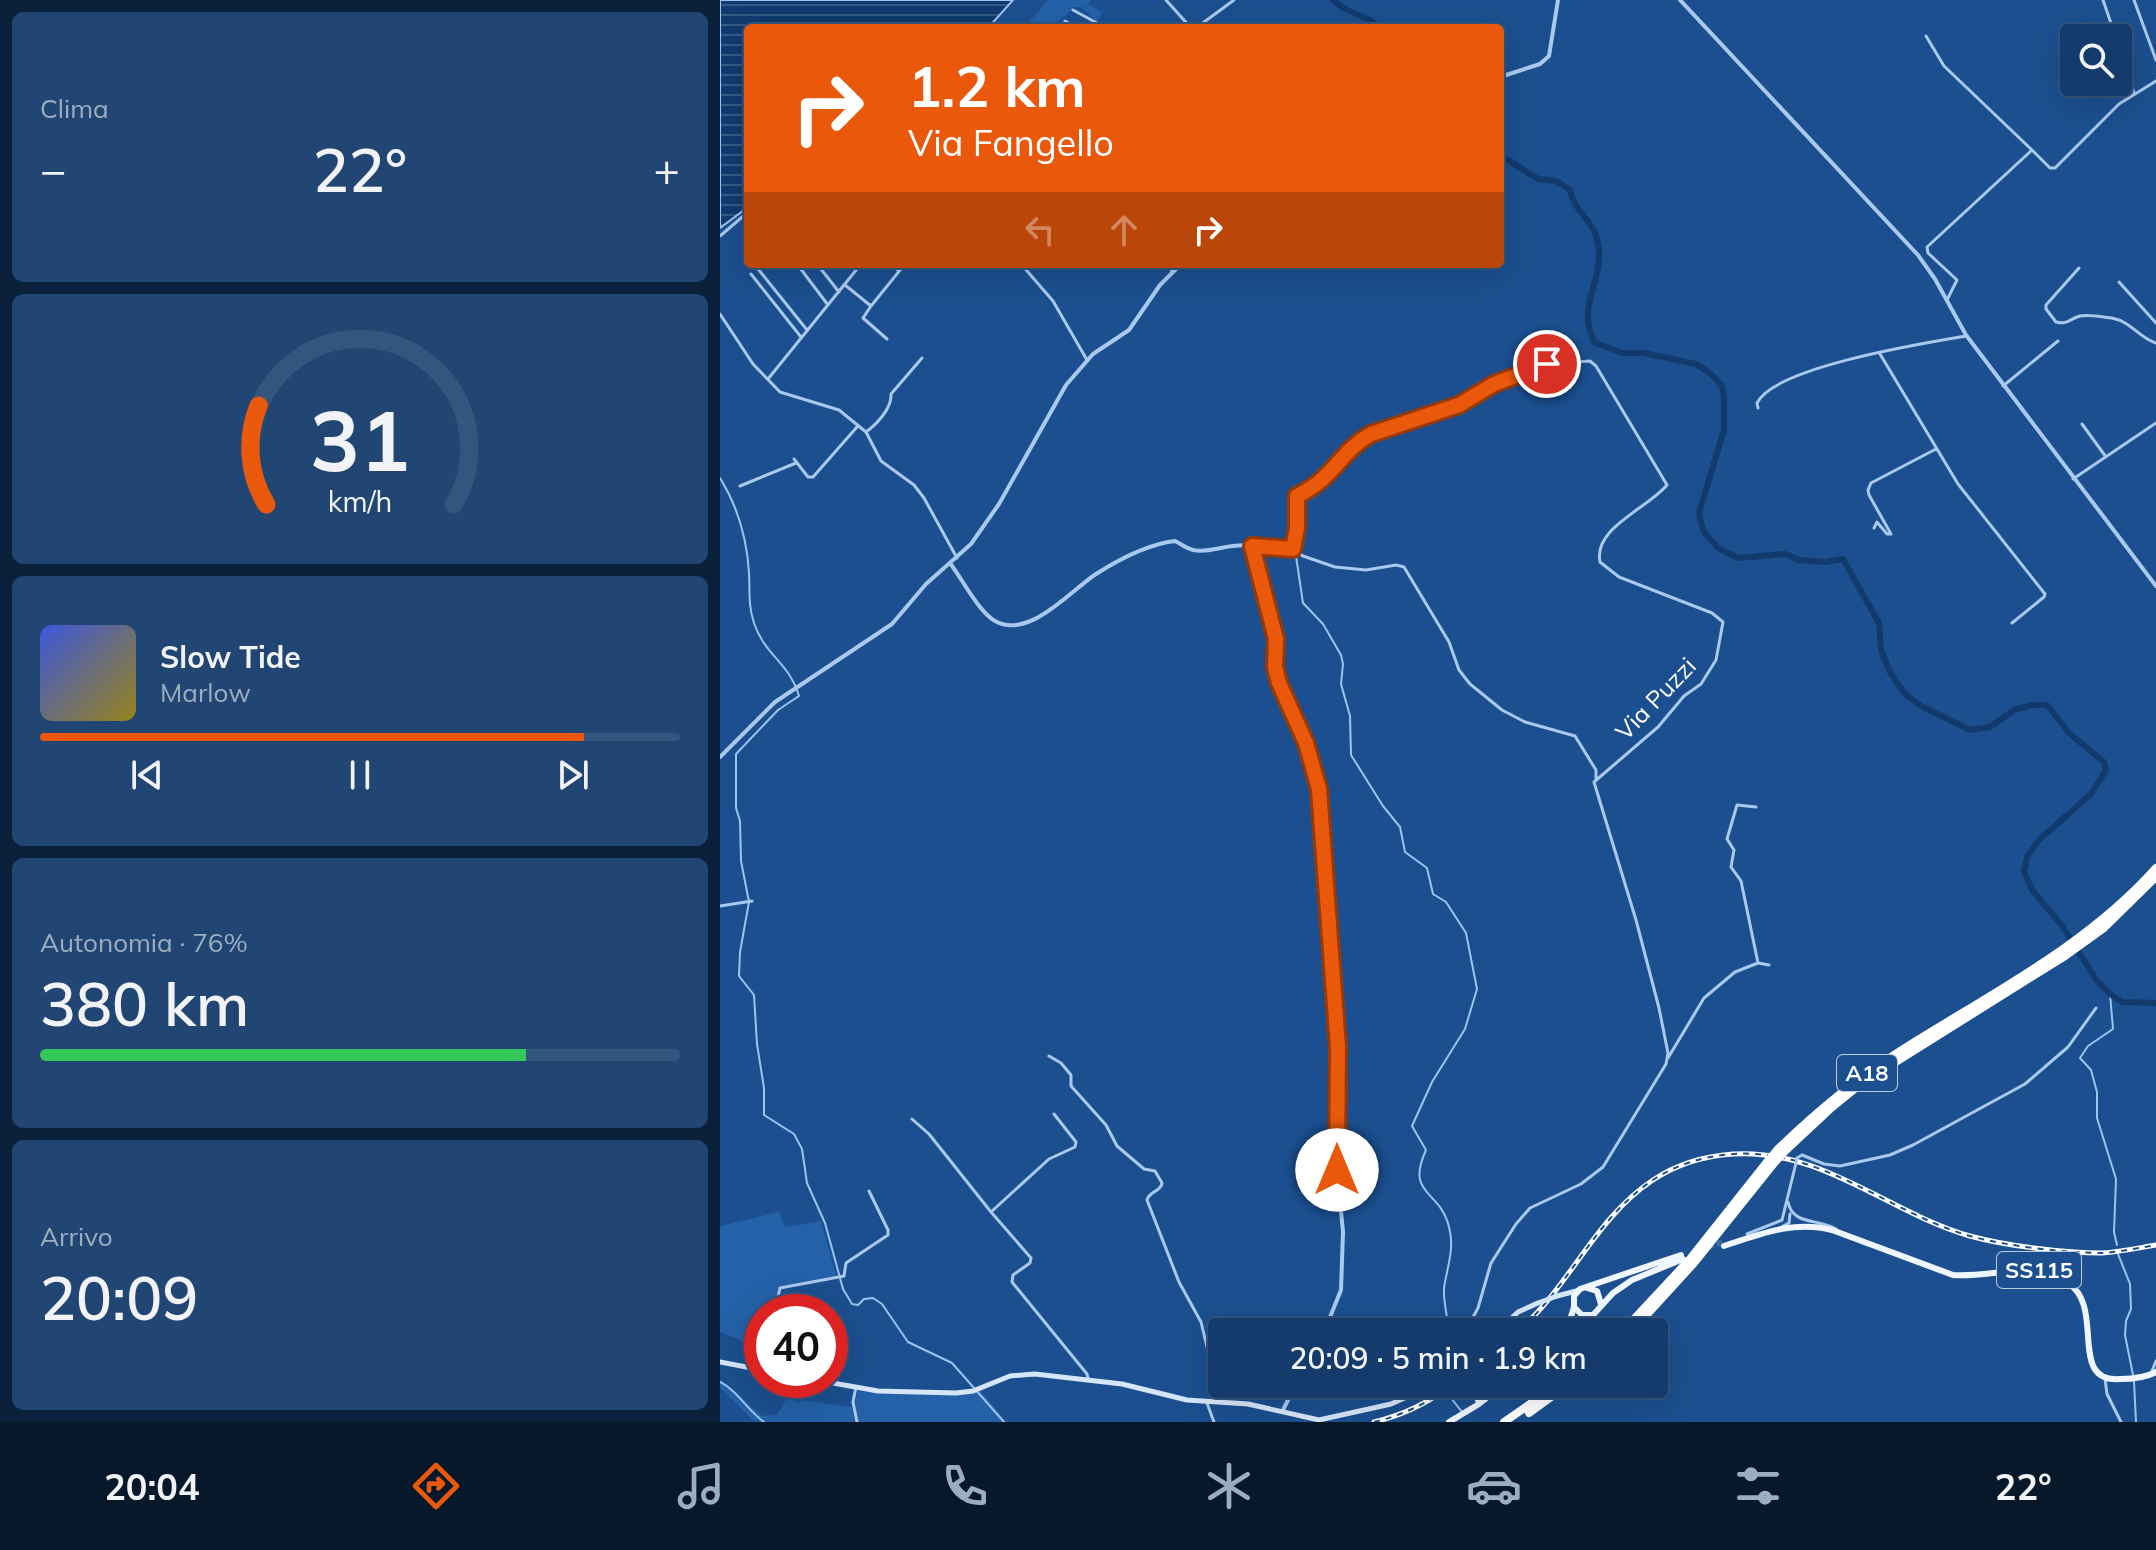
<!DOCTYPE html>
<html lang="it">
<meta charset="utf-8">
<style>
body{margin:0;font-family:Mulish,sans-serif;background:#214673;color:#f1f3f6;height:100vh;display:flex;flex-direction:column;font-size:30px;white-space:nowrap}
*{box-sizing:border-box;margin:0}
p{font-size:26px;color:#9dadc1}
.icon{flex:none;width:44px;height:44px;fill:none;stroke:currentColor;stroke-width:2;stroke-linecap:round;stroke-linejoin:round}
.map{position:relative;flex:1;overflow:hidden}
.drawer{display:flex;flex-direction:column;gap:12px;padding:12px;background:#0b203b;width:720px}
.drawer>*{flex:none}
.hud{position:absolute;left:24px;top:24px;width:760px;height:244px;border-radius:8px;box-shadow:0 8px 32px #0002,0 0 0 2px #33557e;background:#ea580c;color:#fff;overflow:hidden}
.fabs{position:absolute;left:1340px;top:24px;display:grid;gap:16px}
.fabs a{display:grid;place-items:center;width:72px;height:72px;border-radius:8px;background:#143b6b;box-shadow:0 8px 32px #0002,0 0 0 2px #33557e;font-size:40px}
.speed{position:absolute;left:24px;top:1294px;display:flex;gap:16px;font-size:40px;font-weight:700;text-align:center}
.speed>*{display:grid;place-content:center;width:104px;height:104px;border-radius:50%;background:#143b6b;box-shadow:0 8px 32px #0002,0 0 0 2px #33557e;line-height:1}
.speed .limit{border:12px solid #d22;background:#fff;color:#111}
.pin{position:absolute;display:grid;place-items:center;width:68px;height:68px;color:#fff;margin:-34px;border:4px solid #fff;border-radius:50%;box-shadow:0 2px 8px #0007}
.me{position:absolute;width:88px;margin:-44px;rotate:0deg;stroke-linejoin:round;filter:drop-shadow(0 0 6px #0008)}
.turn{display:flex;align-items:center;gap:28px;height:168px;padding:0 32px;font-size:36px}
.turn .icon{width:104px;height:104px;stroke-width:2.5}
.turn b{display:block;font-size:56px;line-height:68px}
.lanes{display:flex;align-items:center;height:76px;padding:0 32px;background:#0003;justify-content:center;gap:40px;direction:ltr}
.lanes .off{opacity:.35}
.big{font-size:60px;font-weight:600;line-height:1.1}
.drawer .card{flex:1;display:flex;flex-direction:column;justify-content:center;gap:12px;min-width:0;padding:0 28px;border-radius:12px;background:#214673}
.drawer .dial{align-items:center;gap:0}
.dial svg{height:208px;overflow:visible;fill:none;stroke:#33557e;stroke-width:7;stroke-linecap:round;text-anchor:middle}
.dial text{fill:#f1f3f6;stroke:none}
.song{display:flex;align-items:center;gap:24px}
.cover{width:96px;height:96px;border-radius:12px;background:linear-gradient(135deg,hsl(230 70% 55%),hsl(50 70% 35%))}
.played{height:8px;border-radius:4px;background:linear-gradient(90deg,#ea580c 85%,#33557e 85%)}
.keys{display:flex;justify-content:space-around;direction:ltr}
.heat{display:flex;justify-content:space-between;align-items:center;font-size:44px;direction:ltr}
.charge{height:12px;border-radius:6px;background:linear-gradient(90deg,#34c759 76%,#33557e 0)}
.trip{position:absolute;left:488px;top:1318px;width:460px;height:80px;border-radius:8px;background:#143b6b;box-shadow:0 8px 32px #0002,0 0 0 2px #33557e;font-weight:600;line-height:80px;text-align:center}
.menu{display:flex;height:128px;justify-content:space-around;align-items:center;background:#08182b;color:#9dadc1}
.menu .icon{width:56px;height:56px}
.menu .selected{color:#ea580c}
.menu b{font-size:36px;color:#f1f3f6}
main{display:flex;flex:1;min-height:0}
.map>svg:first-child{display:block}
</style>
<main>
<section class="drawer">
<div class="card"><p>Clima</p>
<div class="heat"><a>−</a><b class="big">22°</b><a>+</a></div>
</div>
<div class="card dial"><svg viewBox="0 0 100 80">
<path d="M14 69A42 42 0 1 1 86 69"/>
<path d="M14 69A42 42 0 0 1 11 31" stroke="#ea580c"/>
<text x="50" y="56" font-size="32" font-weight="700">31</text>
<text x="50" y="72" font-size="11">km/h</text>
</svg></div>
<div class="card">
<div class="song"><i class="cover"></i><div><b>Slow Tide</b><p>Marlow</p></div></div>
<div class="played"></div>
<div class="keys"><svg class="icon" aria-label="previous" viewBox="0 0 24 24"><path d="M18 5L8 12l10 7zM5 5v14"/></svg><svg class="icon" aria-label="pause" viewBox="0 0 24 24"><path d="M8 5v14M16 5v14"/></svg><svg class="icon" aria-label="next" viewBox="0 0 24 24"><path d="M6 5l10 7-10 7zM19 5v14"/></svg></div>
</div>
<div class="card"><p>Autonomia · 76%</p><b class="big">380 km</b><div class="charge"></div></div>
<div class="card"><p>Arrivo</p><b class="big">20:09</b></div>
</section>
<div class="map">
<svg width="1436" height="1422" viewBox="0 0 1436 1422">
<defs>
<pattern id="water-rules" width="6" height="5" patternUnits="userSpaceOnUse" patternTransform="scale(2)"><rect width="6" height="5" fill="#123a6d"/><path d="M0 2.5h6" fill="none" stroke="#365883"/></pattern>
</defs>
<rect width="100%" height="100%" fill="#1b4f8f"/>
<path fill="#2461a8" d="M328 0H371L368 4 382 12 377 22 361 7H354C338 25 327 28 304 28Z
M59 1212 65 1227 101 1221 117 1278 59 1287 55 1312H42V1349L0 1332V1226Z
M0 1379 42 1416 57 1415 67 1398 80 1403 81 1400 132 1407 135 1422H35L0 1388Z
M260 1390 287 1422H138L135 1403 138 1391 168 1394Z"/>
<path fill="url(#water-rules)" stroke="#9cc4f0" stroke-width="2" d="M0 0H293L268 28H28V207L0 228Z"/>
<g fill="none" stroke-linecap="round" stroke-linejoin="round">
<path stroke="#9cc4f0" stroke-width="2" d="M0 478C18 507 27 539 29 573 30 591 28 605 34 623 45 656 69 662 79 696L58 710 16 754V808L20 821 21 861 29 902 20 952 19 976 34 995 37 1044 44 1088V1115L74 1134 82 1149 87 1183 105 1223 123 1289 132 1304 138 1305 144 1299 153 1298 162 1304 188 1342 232 1363 284 1422
M576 556 583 603 603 624 621 655 623 664 621 684 630 716 631 755 663 806 680 827 685 852 707 868 713 894 726 902 746 933 757 989 745 1029 712 1082 692 1126 706 1150C685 1196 720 1189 729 1227 735 1249 727 1267 724 1288 723 1302 728 1318 729 1332
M1390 994 1393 1029 1368 1046 1360 1058 1371 1070 1377 1092V1118L1396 1179 1394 1232 1397 1245
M1398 1254 1410 1284 1411 1309 1406 1321 1405 1335 1413 1375
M1414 1381 1416 1422
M0 1382C18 1391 27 1410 44 1422
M720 1384 742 1412"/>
<path stroke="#123a6d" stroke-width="6" d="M613 0C627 14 646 15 662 28
M780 155 818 179 836 181 850 190C855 216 881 222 879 257 878 290 858 307 874 342L902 353H924L976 364 992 375 1002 386 1004 397V430L979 513 983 531 998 548 1018 558 1065 554 1079 560 1105 562 1123 559 1159 623 1161 650 1170 672 1184 693 1201 706 1250 730 1270 727 1294 710 1312 705H1327L1349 733 1384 762 1386 770 1371 794 1319 840 1307 857 1304 872 1313 891 1343 927 1377 981 1390 994 1402 1002 1436 1003"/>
<path stroke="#3d69a0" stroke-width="6" stroke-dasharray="6 3" stroke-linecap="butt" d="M988 1247 1003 1242"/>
<path stroke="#a9c9ee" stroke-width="3" d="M446 0 471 28
M1383 0 1396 38
M1414 0 1436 60
M353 10 386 28
M345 21 357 28
M476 28 514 0
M1206 36 1224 66 1312 150
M1398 43 1414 93
M0 236 28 212
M34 264 87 330
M77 264 108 305
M97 264 119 292
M171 264 179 271
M301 264 333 301 367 360
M450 264 452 272
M1359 268 1326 305V309L1336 322C1348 325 1349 319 1360 316 1369 314 1382 317 1392 318 1412 322 1419 338 1436 343
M31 274 81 337
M1399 282 1436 323
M125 285 151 306 185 264
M1227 300 1237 280 1208 253 1207 247 1312 150 1330 168H1335L1399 104 1436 81
M151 306 143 318 167 339
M0 314 33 364 60 392 119 410 146 432 161 461 194 485 204 498 237 558
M1160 354 1238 484 1325 594 1324 597 1292 623
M48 379 141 264
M1283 386 1338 341
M1038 408 1037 403C1054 367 1205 343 1246 336
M1362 424 1386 457
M146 432C157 424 172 408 171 394L202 358
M74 459 88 477H93L137 427
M1353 479 1436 423
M20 486 76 463
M1154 528 1157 522 1167 534H1171L1149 495 1148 490 1151 483 1216 449
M532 546 573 549 583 556 615 567 646 570 676 565 684 567 729 642 739 670 750 684 782 710 805 722 855 736 876 770V778
M573 549 577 528V496C584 492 592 488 599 482 619 466 627 448 651 434L739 405 774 384 827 364 870 361 876 366 947 485C927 509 873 528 880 562L899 577 992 613 1003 622 996 660 981 684 964 696 938 727 874 782 916 920 939 1008 948 1053 946 1064 883 1167 861 1184 810 1208 796 1224 771 1263 758 1308 745 1332
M0 906 32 901
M1038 963 1049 965
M329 1056 341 1063 351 1075V1086L386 1125 397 1146 424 1169 435 1171 442 1183C441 1192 429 1191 427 1200L459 1282 481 1322 500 1401
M948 1058 984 998 1015 972 1038 963 1021 881 1011 867 1014 850 1007 839 1017 805 1036 807
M334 1114 356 1142 355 1147 329 1159 271 1212 311 1258 310 1263 293 1275 292 1282 367 1374 368 1378
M192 1119 209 1134 271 1212
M1077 1158 1082 1155 1104 1164 1120 1166 1170 1155 1193 1145 1305 1084 1348 1047 1376 1008
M1068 1202C1073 1226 1098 1218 1116 1229
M1063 1226 1069 1223 1070 1214
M1027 1234 1062 1220 1076 1163
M55 1312 60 1288 124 1276 126 1263 168 1235V1230L149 1191
M1432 1371 1436 1361
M1385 1379 1387 1394 1401 1422
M136 1387 133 1402 137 1422
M487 1403 494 1422"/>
<path stroke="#a9c9ee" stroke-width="4" d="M960 0 1198 255 1215 279 1246 335 1436 586
M780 77 820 64 829 56 838 0
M230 563C242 579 259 612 275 621 309 640 350 591 376 574 398 560 428 544 455 541 461 544 466 548 473 550 490 554 510 542 532 546L556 639 555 667 559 683 586 743 599 789 618 1047 617 1170 623 1232 621 1290 604 1332
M0 757 55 702 172 624 206 584 251 544 279 504 346 385 373 354 409 330 440 285 461 264
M562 1412 576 1384"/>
<path stroke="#d6e6fa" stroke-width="5" d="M837 1296 860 1290
M777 1332 798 1312 818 1303
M0 1362 42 1370
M96 1380 158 1391 236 1393 253 1391 290 1376 315 1374 402 1384 467 1400 528 1404 599 1420 671 1404 716 1384"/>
<path stroke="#f0f6ff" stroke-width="6" d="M1004 1246C1040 1234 1074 1220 1112 1230L1233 1275C1273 1278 1312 1259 1348 1283 1386 1307 1347 1383 1400 1379 1412 1379 1425 1378 1436 1372
M961 1255 860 1289 854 1296V1307L862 1315H873L893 1293 912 1280 963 1259
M867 1288 877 1291 881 1304
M836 1332 850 1320 854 1307
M844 1332 867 1316
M758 1400 777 1384
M729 1422 759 1404 784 1384"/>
<path stroke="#fff" stroke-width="8" d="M1058 1149C1095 1113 1133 1081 1177 1053 1266 996 1365 948 1436 868
M1065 1151 1110 1109 1142 1083 1345 956 1384 928 1436 877
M902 1332 970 1259 1047 1162
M911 1332 974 1263 1055 1162
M809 1413 849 1384
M784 1422 839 1384"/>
<g stroke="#fff" stroke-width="5">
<path id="rail" d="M797 1332C850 1287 874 1219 933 1180 957 1164 985 1156 1013 1154 1102 1148 1169 1213 1250 1236 1286 1246 1345 1253 1382 1253 1400 1252 1418 1248 1436 1245
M654 1422C683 1415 709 1403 732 1384"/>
</g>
<use href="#rail" stroke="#1b4f8f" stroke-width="2" stroke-dasharray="6" stroke-linecap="butt"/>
<path stroke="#a9c9ee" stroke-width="3" d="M1076 1163 1077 1158"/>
<path stroke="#d6e6fa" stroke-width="5" d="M818 1303 837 1296"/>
<path stroke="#fff" stroke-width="8" d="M1047 1162 1058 1149
M1055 1162 1065 1151"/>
</g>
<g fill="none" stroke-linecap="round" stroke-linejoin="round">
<g stroke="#983908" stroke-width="20">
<path id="route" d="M617 1170 618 1047 599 789 586 743 559 683 555 667 556 639 532 546 573 549 577 528V496C584 492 592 488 599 482 619 466 625 449 651 434L739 405 774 384 827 364"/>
</g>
<use href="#route" stroke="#ea580c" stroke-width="14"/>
</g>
<g text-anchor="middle" stroke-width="8" stroke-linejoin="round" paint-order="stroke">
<g fill="#1b4f8f" stroke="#bbcadd" stroke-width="2">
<rect x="1117" y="1055" width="60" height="36" rx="6"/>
<rect x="1277" y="1252" width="84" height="36" rx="6"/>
</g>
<g font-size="22" font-weight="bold" fill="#fff">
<text x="1147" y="1081">A18</text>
<text x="1319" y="1278">SS115</text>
</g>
<g font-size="24" fill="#fff" stroke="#1b4f8f">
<text transform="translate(936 699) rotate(-46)" y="8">Via Puzzi</text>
</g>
</g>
</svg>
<div class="fabs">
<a><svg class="icon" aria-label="search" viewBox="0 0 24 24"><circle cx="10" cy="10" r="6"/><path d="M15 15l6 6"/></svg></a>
</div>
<div class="speed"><div class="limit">40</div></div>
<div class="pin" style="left:827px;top:364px;background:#d93025"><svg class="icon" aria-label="arrive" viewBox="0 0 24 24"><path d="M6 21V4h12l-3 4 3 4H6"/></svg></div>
<svg class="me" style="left:617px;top:1170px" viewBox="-20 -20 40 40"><circle r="19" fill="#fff"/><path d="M0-13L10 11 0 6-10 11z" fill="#ea580c"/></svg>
<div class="trip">20:09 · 5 min · 1.9 km</div>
<div class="hud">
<div class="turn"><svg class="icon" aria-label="right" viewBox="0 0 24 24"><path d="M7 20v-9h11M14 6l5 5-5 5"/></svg><div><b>1.2 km</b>Via Fangello</div></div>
<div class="lanes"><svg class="icon off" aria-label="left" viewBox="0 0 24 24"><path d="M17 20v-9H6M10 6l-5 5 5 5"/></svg><svg class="icon off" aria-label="ahead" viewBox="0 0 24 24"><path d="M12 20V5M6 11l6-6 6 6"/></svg><svg class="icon" aria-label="right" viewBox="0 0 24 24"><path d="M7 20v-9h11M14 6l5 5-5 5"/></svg></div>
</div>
</div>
</main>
<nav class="menu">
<b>20:04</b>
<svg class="icon selected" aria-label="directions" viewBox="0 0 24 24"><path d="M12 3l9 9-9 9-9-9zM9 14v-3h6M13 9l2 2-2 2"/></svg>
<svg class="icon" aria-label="music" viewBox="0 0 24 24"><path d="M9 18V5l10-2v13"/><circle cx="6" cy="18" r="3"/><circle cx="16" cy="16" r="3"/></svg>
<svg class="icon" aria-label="phone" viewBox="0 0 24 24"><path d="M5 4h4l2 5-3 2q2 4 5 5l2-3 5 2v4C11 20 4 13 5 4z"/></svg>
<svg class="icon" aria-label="climate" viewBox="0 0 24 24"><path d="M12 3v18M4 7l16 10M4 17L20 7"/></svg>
<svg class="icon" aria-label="car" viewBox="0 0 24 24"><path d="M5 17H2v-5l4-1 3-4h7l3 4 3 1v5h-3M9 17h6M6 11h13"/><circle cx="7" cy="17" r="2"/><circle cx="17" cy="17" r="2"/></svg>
<svg class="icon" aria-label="filters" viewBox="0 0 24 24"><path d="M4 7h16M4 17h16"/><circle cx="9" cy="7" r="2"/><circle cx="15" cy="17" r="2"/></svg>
<b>22°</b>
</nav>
